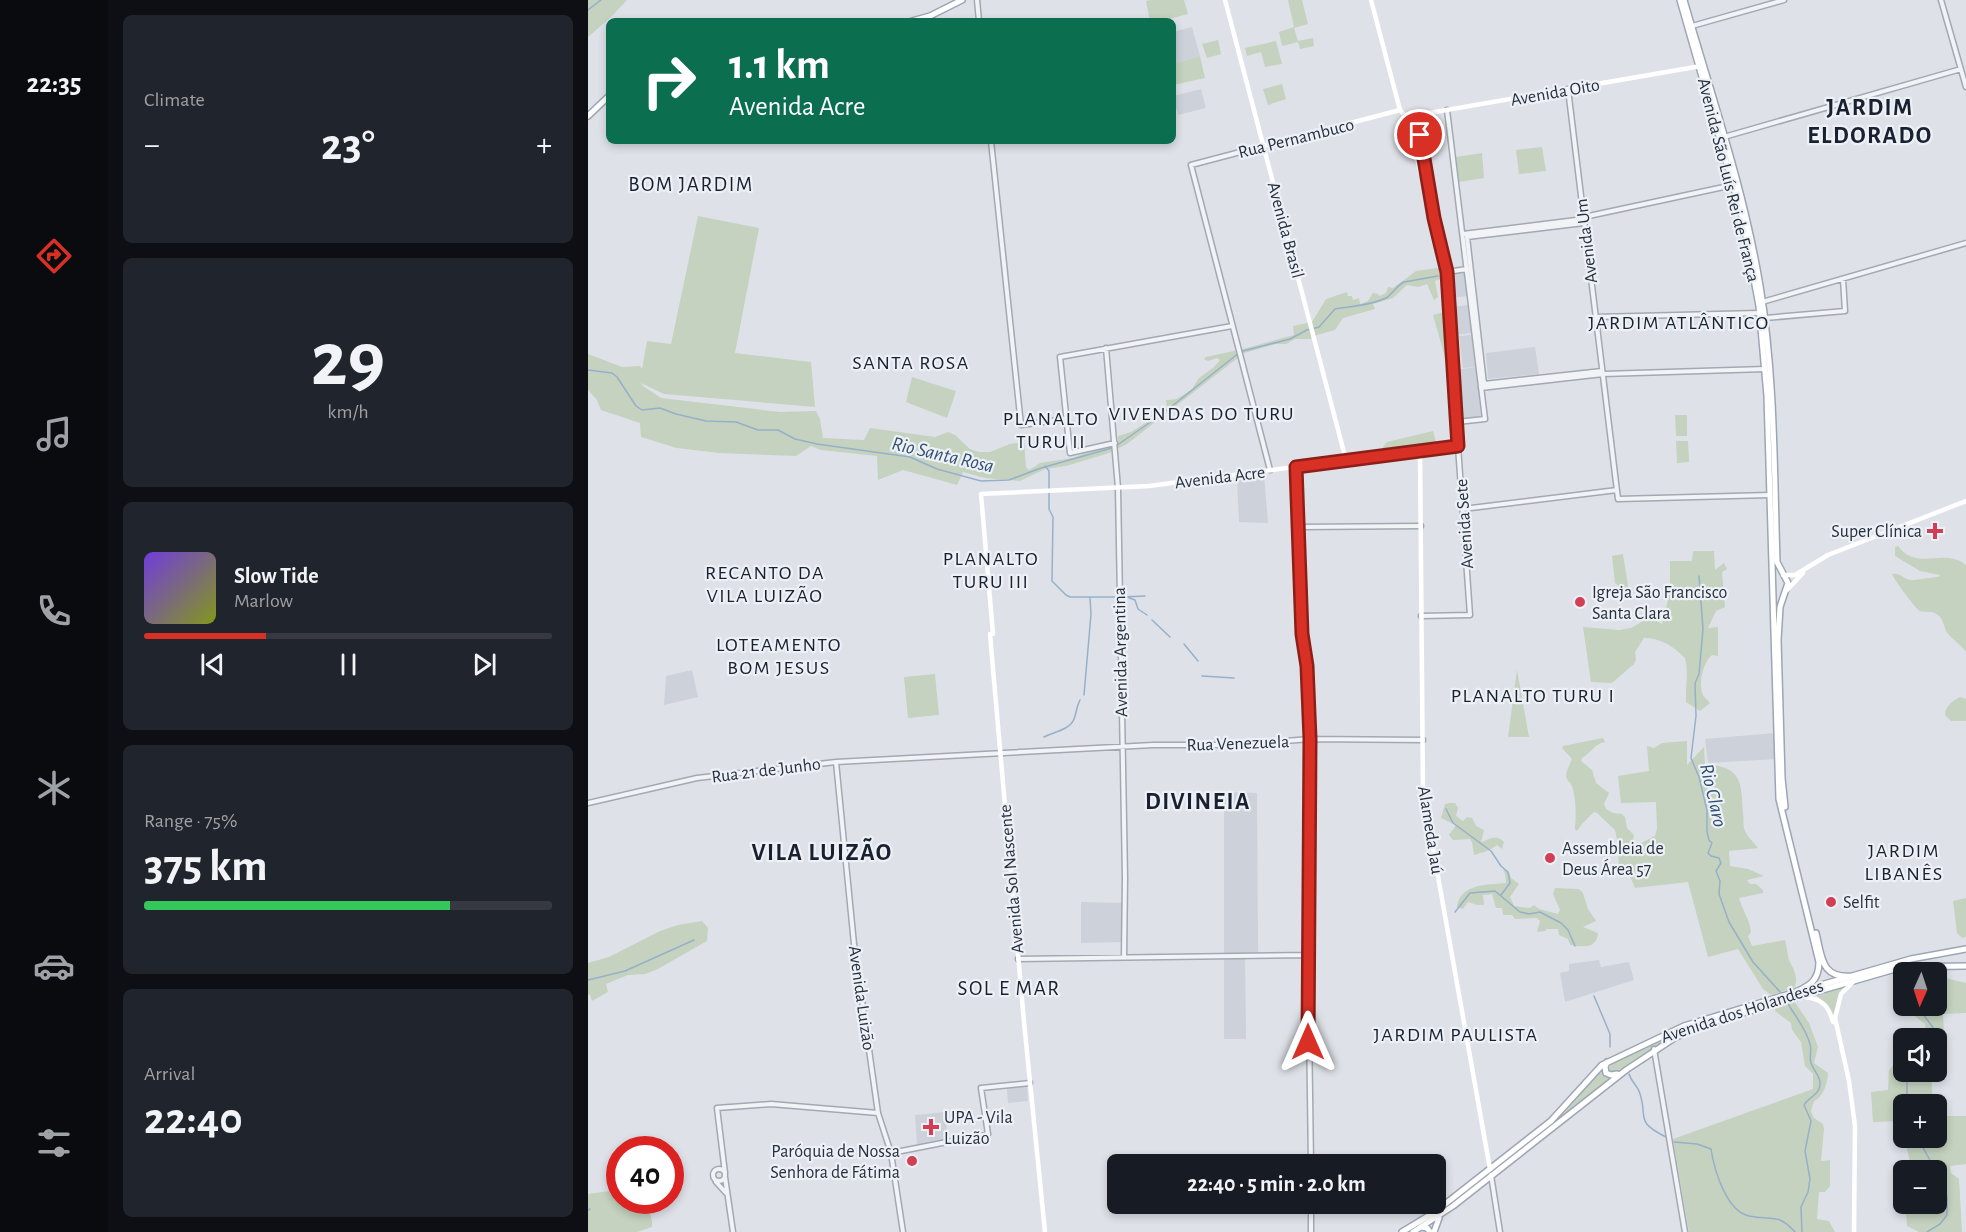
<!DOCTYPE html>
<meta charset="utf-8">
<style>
body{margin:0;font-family:"Alegreya Sans",sans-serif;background:#20242c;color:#f1f3f6;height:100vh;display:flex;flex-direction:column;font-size:22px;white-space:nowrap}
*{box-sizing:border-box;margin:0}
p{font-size:20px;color:#9ea1a6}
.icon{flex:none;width:33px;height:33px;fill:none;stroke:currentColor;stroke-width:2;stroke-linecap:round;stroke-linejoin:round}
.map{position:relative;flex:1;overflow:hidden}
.sheet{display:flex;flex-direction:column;gap:15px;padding:15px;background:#0d0f14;width:480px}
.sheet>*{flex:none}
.guide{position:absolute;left:18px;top:18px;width:570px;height:126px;border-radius:9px;box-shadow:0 3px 9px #0003;background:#0b6e4f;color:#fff;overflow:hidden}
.needle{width:39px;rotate:183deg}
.tools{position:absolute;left:1305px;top:962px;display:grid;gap:12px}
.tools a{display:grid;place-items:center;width:54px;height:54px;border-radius:9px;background:#171b24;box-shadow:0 3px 9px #0003;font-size:30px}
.speed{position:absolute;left:18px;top:1136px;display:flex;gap:12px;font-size:30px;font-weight:700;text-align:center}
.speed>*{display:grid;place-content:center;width:78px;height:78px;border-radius:50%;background:#171b24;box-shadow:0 3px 9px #0003;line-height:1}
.speed .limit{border:9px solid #d22;background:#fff;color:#111}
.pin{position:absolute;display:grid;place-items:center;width:51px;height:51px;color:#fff;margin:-26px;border:3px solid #fff;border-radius:50%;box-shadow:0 2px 6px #0007}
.me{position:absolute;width:66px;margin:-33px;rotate:0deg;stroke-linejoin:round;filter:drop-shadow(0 0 4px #0008)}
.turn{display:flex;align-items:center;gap:21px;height:126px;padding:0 24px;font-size:27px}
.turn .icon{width:78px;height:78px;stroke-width:2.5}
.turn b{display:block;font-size:42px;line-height:51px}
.big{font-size:45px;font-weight:700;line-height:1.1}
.sheet .widget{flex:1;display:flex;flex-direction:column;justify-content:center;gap:9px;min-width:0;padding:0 21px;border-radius:9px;background:#20242c}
.sheet .dial{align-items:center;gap:0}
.dial b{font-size:78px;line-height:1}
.song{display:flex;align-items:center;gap:18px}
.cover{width:72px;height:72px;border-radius:9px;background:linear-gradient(135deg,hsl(260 70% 55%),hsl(70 70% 35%))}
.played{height:6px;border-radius:3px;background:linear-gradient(90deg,#d93025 30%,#363941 30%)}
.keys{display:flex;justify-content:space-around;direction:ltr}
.heat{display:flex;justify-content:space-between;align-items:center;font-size:33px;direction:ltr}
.charge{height:9px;border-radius:4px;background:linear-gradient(90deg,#34c759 75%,#363941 0)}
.trip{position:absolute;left:519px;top:1154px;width:339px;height:60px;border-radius:9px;background:#171b24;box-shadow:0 3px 9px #0003;font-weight:700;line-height:60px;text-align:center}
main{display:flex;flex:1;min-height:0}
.tabs{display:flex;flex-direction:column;width:108px;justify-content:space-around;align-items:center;background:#090b0e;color:#9ea1a6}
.tabs .icon{width:42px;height:42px}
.tabs .selected{color:#d93025}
.tabs b{font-size:27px;color:#f1f3f6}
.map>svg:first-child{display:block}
</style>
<main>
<nav class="tabs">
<b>22:35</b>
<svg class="icon selected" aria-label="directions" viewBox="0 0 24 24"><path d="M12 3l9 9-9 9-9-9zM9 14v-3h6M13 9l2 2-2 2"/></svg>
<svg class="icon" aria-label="music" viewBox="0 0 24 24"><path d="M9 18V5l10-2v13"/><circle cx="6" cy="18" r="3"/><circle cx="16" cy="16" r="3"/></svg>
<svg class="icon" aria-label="phone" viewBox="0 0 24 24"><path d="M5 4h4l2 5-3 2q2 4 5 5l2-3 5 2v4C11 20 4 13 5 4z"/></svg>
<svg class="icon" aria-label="climate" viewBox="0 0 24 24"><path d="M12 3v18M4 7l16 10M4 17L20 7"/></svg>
<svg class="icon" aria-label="car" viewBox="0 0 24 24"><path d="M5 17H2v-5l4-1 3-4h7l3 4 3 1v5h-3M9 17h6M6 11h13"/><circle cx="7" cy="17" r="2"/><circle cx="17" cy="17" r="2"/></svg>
<svg class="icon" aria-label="filters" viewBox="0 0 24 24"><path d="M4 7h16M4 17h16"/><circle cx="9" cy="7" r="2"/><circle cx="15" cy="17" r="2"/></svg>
</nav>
<section class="sheet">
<div class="widget"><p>Climate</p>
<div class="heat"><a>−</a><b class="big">23°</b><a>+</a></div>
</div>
<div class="widget dial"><b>29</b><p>km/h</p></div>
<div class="widget">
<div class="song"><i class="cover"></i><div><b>Slow Tide</b><p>Marlow</p></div></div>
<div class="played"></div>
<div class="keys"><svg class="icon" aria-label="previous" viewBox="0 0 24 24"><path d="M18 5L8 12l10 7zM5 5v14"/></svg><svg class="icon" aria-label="pause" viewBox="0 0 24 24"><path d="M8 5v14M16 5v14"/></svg><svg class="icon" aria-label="next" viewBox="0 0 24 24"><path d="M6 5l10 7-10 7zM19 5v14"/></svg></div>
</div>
<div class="widget"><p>Range · 75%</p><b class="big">375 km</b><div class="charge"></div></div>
<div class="widget"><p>Arrival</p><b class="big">22:40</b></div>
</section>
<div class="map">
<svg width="1378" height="1232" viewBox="0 0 1378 1232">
<rect width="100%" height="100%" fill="#dee2e8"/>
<path fill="#ccd1da" d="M604 27 612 56 585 64V32Z
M613 89 618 108 590 115 585 96Z
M877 273 880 296 863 298 860 275Z
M880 305 884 333 866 335 864 307Z
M884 335 887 367 875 368 871 336Z
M947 347 951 374 900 379 898 353Z
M888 367 893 418 871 419 868 370Z
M676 475 680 523 651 522 649 478Z
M104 670 110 697 76 705 78 676Z
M1187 733 1188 759 1120 763 1117 739Z
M636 792 669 793 670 954H657L658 1039H636Z
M493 902 535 903V942L493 943Z
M1011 960 1013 967 1041 962 1046 980 977 1002 972 973 981 971V964Z
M439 1085 440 1101 420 1103 419 1088Z
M357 1112 360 1140 329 1146 327 1115Z"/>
<path fill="#c4d2bf" d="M0 0H39L23 17 0 37Z
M562 0H596L600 14 573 21H562L558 1Z
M700 0H714L720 24 706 28 710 41 725 38 726 46 712 49 710 42 694 46 691 32 706 27Z
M630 40 633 54 619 58 614 44Z
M688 41 694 64 677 67 673 52 659 56 657 48Z
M612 56 617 78 585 85V64Z
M694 84 698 99 680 105 675 89Z
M954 147 958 171 931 174 928 150Z
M894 153 896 178 871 182 868 157Z
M110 216 171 228 147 353 223 362 227 407 76 394 53 383 55 386 73 398 192 412 228 411 232 419 235 438 276 440 282 428 347 437 360 432 367 435 382 449 391 452H402L422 444 436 442 438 467 441 470 452 463 484 458 530 442V436L543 432 564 419 563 410 579 408 578 400 589 399 604 389 611 378 626 367 632 360 629 358 620 361 616 359 618 357 655 349 706 335 705 326 724 322 738 299 759 292 760 296H764L765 300 771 298 772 304 780 301 785 293 790 294 791 296 798 293 800 287 805 288 828 271 850 268 856 272 858 277 847 281 850 297 846 300 839 284 830 287 819 285 805 298 785 304 787 309 755 318 747 330 729 335 722 339H707L698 344H688L656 353 539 444 521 453 478 466 457 469 432 481 397 478 375 472 369 485 315 470 290 480 289 456 233 450 223 446 208 456 131 453 89 448 53 437 52 423 13 410 9 400 0 390V354L34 367 52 366 54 369 59 341 83 344Z
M859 311 864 382 845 315Z
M324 377 368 391 359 418 318 402Z
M1087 415H1099V436H1088Z
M845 431 849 445 796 451 795 447 799 442Z
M1088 441H1100L1101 462 1089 463Z
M1310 546C1329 572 1356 547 1378 565V652C1373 645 1367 641 1361 635 1355 629 1357 620 1350 615 1344 610 1338 613 1332 611 1329 611 1305 578 1304 574 1313 573 1314 578 1322 580 1323 581 1345 577 1351 577L1352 575 1332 571 1307 556V547Z
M1105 551H1126L1127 570 1136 563 1139 569 1134 572 1137 607 1128 611 1120 628 1130 627V656L1124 655C1115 662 1110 684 1115 695 1116 698 1120 700 1122 703L1112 711 1098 702C1097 687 1101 672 1097 658 1085 646 1073 638 1056 638L1047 652 1048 660 1046 664 1024 683 1003 682 995 627 1031 630 1043 628 1062 617 1074 624 1082 592V561H1104Z
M1035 554 1041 592 1040 594 1027 583 1024 556Z
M929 670 941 737H920Z
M347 674 351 715 320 718 316 677Z
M1372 697 1378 699V721H1363L1357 715C1357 706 1365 701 1372 697Z
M1015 738 1017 742C1006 744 1003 753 994 758L993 761 1004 770 1008 783 1021 793 1016 804 1018 809 1025 813 1034 814 1037 817 1039 828 1046 835 1044 844 1053 843 1067 836 1069 829 1068 802 1033 803 1030 776 1061 771 1059 746 1066 748 1074 743 1099 741V765L1116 747 1117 764C1155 767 1153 782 1155 814 1156 818 1155 823 1156 828 1158 836 1165 841 1170 848L1141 851 1142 866 1160 869 1176 876 1159 880 1162 884H1168L1175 890V893L1151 898C1155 912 1161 917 1163 932L1160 936 1164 946 1197 940C1199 946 1199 954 1201 960 1206 970 1211 978 1206 988L1183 995 1175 989 1150 949 1120 957 1100 882 1047 888 1041 874 1031 875 1030 844 1027 830 1009 813 1006 812C999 819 994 823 989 831L987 829C988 818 988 805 986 794 983 773 971 787 984 759L974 748 975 746Z
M862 803H867L870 808 868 816 875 821 879 817 884 818 888 826 896 830 893 842C903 838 908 834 916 842L914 849 909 845C902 850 895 853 886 855L884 842 882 839 865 840 861 835 868 825 853 818 857 804Z
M915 869 921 872 923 878 931 884 922 897 926 906 942 908 946 905 951 909 970 914 972 910 965 894 967 888 991 889 995 893 1000 909 1008 921 995 927 1010 933C1009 949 994 947 982 945L980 939 971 935 970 929H959L957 931 949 932 952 921 949 918 927 919 924 915H915L914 908H908L904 894 895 895 896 905H889L880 902 875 909 869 907C872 883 900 885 918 883L917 874Z
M1378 898V937L1374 938 1369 933 1365 901Z
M114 921 120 928 119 941 68 970 57 974 40 975 18 984 20 992 4 1001 2 995 0 994V963L21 957 72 931 90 925Z
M1349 976 1378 983V1013L1355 1014 1357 1053H1349L1348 1038H1335L1338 1034 1337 1024 1311 1004 1315 988 1316 1005H1348Z
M1254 988 1245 1016 1240 1005 1229 996Z
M1206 1001 1221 1023 1230 1047 1226 1063 1240 1073C1240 1082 1235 1098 1226 1101L1223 1111 1226 1118 1235 1124 1236 1129 1233 1161 1242 1160V1186L1237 1192H1231L1229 1219 1241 1221 1247 1232H1101L1085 1139 1225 1089V1074L1217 1066 1213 1042 1204 1030 1203 1023 1187 1011V1008Z
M1090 1032 1027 1072H1024L1021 1070 1023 1064Z
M1315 1047 1316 1071H1343L1345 1104H1316L1315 1136 1313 1121 1285 1122 1283 1092 1300 1090 1301 1070 1308 1062 1310 1049Z
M1013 1070 1017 1077 1022 1079 972 1118Z
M1349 1116H1378V1164L1362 1166 1363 1173 1371 1179 1374 1232H1331L1319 1226 1318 1212 1353 1208V1181H1349L1348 1170H1324L1316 1137H1348Z
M29 1190 31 1191 32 1200 56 1202C61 1210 65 1218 64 1227L49 1232H0V1194Z"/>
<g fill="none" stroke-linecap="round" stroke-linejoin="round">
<path stroke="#97b0ca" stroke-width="1.5" d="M0 10 13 0
M0 370 24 373 29 377 48 406 54 410 72 408 88 414 118 421 148 422 170 430H190L207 439 229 444 322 457 349 469 393 481 421 480 453 468 524 448
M528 446 574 414 647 356 655 351 702 339 719 330 731 327 747 309C764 306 781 306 798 298 805 294 808 286 816 282L850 276
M457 466 461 471V509L465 517 464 581 478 595 482 597H529
M1111 576 1115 629 1111 674 1107 683 1108 716 1103 758 1111 777 1119 810V832L1121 840 1124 843 1120 853 1123 856 1131 858 1133 863 1128 871 1132 881 1131 894 1141 922 1165 962 1193 993
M534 597 557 596
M539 597 547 600 550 609 559 615
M564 620 582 637
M596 644 610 661
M614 676 646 678
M496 695 503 614 502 598
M456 737C465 732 482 730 486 719 489 711 488 708 492 700
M858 809 865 823 903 851 913 866 920 872 922 883 913 895
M867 912 882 893 907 891 932 912 941 914 952 912 973 923 980 930 987 946
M0 980 37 971 106 940
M1006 996 1022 1034V1047
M1200 1004C1208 1017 1218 1029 1222 1044 1224 1050 1221 1057 1223 1063 1226 1072 1235 1078 1231 1089 1228 1096 1220 1098 1216 1105L1223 1121 1217 1151 1222 1179 1220 1192 1213 1207 1214 1232
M1329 1006 1346 1029 1345 1036 1343 1038
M1319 1071V1095L1320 1104
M1041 1074C1043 1081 1048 1084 1051 1091 1061 1117 1045 1121 1078 1137
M1329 1137 1343 1162 1353 1171 1359 1198V1215L1352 1224 1339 1232
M1086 1142 1109 1144 1123 1149C1126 1169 1138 1211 1161 1216 1184 1221 1189 1212 1207 1232
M0 1210 2 1209"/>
<g stroke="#a3a9b2" stroke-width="7">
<path id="tertiary" d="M389 0 391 21
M1353 0 1378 87
M1104 26 1196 0
M980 89 1030 499 1182 495
M859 110 897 419 869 422
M1136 137 1373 69
M403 141 433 425 478 419
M675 146 603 165 682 470
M996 217 1145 185
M875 234 996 219
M879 237 896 384 893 388
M879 237 996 223
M859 272 879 269
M1174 302 1378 243
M1008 317 1171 313
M1177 318 1257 311 1255 279
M518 348 530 488 537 878 536 957
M896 384 1014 371
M893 388 1015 374 1177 369
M527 443 482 453 472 357 644 326
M708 467 714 634 719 666 722 739 720 955 723 1164
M875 509 1029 490
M711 527 833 526
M833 616 882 615 870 446
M248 762 266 944 290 1113 303 1153 315 1232
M0 803 109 778 248 762 565 745H649L722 739 835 740
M430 959 720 955
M1066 1049 1097 1232
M303 1153 400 1134 393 1088 442 1083
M125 1175a6 6 0 1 1 12 0a6 6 0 1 1-12 0Z
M137 1173 129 1108 183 1104 290 1113
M903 1175 912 1232
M137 1177 145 1232
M128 1182 139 1194
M723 1203V1232"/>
</g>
<g stroke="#9da6b4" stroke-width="8">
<path id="primary" d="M1092 0 1155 220 1171 306 1179 396 1191 799 1231 962C1231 982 1220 987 1203 994
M1096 0C1123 94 1156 189 1172 286 1187 377 1186 470 1189 562L1200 583 1192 607 1190 640 1194 778 1197 807
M324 21 342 16 374 0
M0 116 21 96
M1228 933C1234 958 1233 979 1265 976
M1219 989 1323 959 1378 949
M1019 1062 1017 1067 1018 1073 1023 1075 1029 1074
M833 1227 839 1228 842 1232
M814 1232 847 1212 963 1121 1014 1065 1096 1026 1205 993
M825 1232 865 1206 1038 1070 1088 1037 1124 1022 1314 967 1378 966
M846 1232 851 1218"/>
</g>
<use href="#tertiary" stroke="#f1f3f6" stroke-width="4"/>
<path stroke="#fff" stroke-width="4.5" d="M637 0 758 460
M829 115 842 195
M818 117 1113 66
M675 146 812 110
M832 451 835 792 902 1169
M1195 575H1207L1240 555 1378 501
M1199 590 1215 573
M1265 982 1253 994 1247 1018 1261 1081 1267 1126 1266 1232
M1216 997C1233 998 1241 1006 1245 1022
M457 1232 436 1022 405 669 402 634H405L393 494 561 486 870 446 859 272 818 117 812 110 783 0"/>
<use href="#primary" stroke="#fff" stroke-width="5"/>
</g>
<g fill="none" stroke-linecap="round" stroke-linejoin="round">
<g stroke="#8d1f18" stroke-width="15">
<path id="route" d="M720 1042 722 739 719 666 714 634 708 467 870 446 859 272 846 218 832 135"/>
</g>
<use href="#route" stroke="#d93025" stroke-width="10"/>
</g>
<g fill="#d23e56" stroke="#edf1f6" stroke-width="2">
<path d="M1344 522h6v6h6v6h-6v6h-6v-6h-6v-6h6z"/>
<circle cx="992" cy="602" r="6"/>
<circle cx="962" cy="858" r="6"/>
<circle cx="1243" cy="902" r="6"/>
<path d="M340 1118h6v6h6v6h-6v6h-6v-6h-6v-6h6z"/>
<circle cx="324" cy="1161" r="6"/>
</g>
<g text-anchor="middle" stroke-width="4.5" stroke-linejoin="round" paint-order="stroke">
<g font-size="18" fill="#27303f" stroke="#edf1f6">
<text transform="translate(967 92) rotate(-10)" y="6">Avenida Oito</text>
<text transform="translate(708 138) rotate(-14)" y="6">Rua Pernambuco</text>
<text transform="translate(1141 180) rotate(76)" y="6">Avenida São Luís Rei de França</text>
<text transform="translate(698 230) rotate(75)" y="6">Avenida Brasil</text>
<text transform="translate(998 241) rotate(-97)" y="6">Avenida Um</text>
<text transform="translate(632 477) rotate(-7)" y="6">Avenida Acre</text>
<text transform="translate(876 524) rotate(-94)" y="6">Avenida Sete</text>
<text transform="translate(532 652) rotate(-91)" y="6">Avenida Argentina</text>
<text transform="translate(650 743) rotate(-2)" y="6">Rua Venezuela</text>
<text transform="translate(178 770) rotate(-7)" y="6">Rua 21 de Junho</text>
<text transform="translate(843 830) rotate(81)" y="6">Alameda Jaú</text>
<text transform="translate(423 879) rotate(-95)" y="6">Avenida Sol Nascente</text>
<text transform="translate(274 998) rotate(82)" y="6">Avenida Luizão</text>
<text transform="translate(1154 1011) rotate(-18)" y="6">Avenida dos Holandeses</text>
</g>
<g font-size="18" fill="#27303f" stroke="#edf1f6" text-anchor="start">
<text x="1334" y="537" text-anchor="end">Super Clínica</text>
<text x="1004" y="598">Igreja São Francisco<tspan x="1004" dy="21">Santa Clara</tspan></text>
<text x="974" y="854">Assembleia de<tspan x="974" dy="21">Deus Área 57</tspan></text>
<text x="1255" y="908">Selfit</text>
<text x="356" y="1123">UPA - Vila<tspan x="356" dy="21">Luizão</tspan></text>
<text x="312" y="1157" text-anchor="end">Paróquia de Nossa<tspan x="312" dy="21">Senhora de Fátima</tspan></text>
</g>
<g font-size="20" letter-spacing="1.5" fill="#192130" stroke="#edf1f6">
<text x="1091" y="329">JARDIM ATLÂNTICO</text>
<text x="323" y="369">SANTA ROSA</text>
<text x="614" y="420">VIVENDAS DO TURU</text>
<text x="463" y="425">PLANALTO<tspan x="463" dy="23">TURU II</tspan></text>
<text x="403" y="565">PLANALTO<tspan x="403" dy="23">TURU III</tspan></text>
<text x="177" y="579">RECANTO DA<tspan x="177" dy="23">VILA LUIZÃO</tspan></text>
<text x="191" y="651">LOTEAMENTO<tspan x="191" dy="23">BOM JESUS</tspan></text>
<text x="945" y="702">PLANALTO TURU I</text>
<text x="1316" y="857">JARDIM<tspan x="1316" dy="23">LIBANÊS</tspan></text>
<text x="868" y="1041">JARDIM PAULISTA</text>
</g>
<g font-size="20" font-style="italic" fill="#304f74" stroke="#edf1f6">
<text transform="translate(355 454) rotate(13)" y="7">Rio Santa Rosa</text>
<text transform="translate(1126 795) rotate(77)" y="7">Rio Claro</text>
</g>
<g font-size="21" letter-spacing="1.5" fill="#192130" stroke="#edf1f6">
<text x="103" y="191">BOM JARDIM</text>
<text x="421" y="995">SOL E MAR</text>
</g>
<g font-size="24" font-weight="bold" letter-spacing="1.5" fill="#192130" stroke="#edf1f6">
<text x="1282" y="115">JARDIM<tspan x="1282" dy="28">ELDORADO</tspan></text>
<text x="610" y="809">DIVINEIA</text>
<text x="234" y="860">VILA LUIZÃO</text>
</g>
</g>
</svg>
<div class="tools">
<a><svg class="needle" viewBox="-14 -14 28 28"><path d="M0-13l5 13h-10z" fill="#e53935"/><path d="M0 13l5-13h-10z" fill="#9ea1a6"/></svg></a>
<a><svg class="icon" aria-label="sound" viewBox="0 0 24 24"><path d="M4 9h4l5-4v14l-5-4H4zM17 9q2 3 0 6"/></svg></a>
<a>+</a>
<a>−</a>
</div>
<div class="speed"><div class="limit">40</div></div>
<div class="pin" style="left:832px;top:135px;background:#d93025"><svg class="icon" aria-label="arrive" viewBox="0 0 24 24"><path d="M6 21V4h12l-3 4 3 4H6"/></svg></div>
<svg class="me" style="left:720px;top:1042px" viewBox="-20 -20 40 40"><path d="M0-17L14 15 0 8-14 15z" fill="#d93025" stroke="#fff" stroke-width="4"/></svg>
<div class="trip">22:40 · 5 min · 2.0 km</div>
<div class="guide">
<div class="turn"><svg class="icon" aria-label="right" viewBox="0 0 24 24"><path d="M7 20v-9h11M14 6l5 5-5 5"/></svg><div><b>1.1 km</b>Avenida Acre</div></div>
</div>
</div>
</main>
